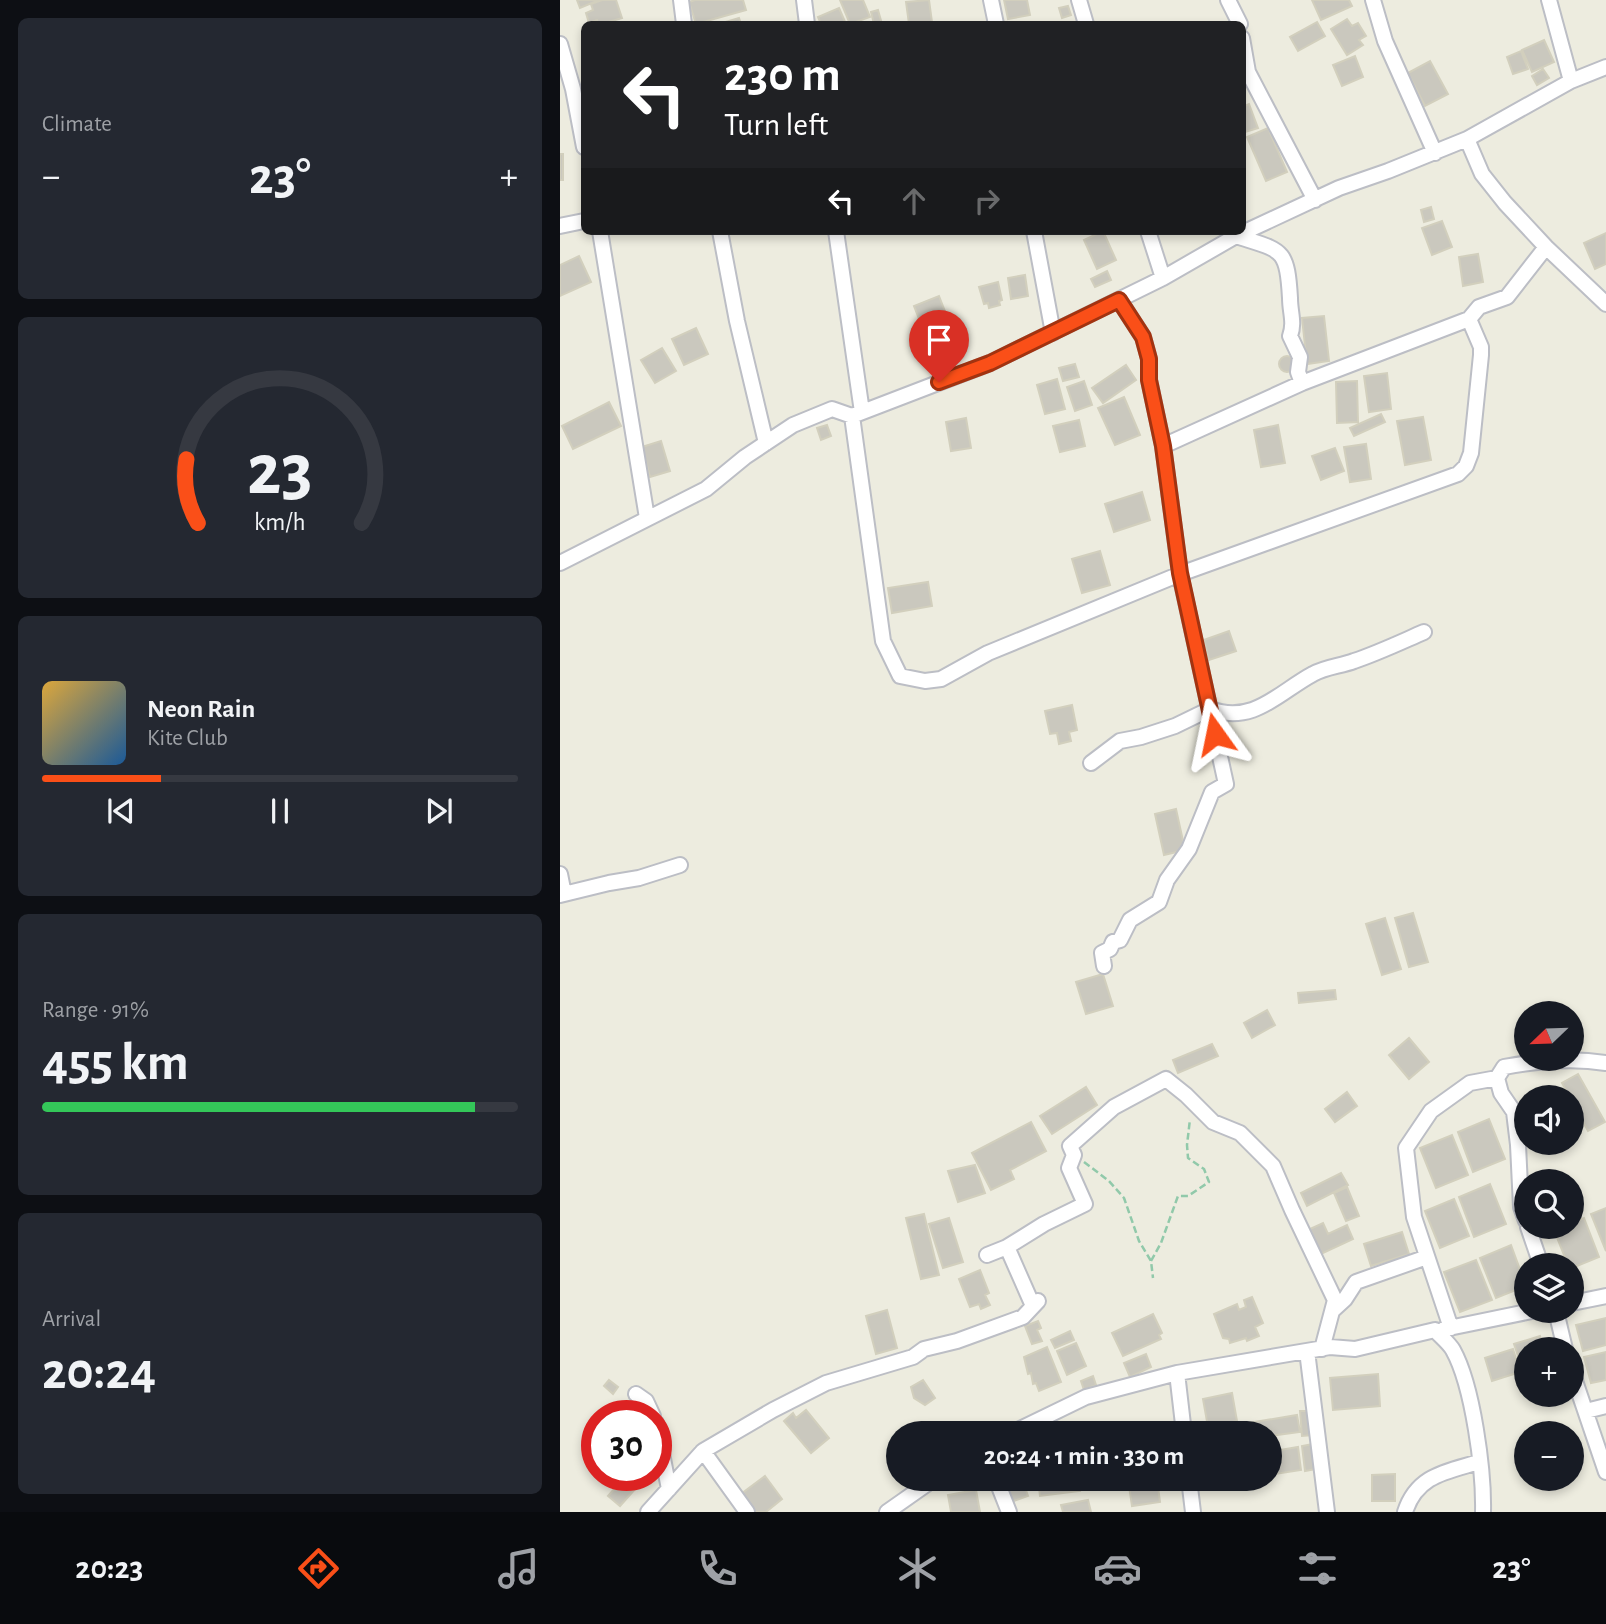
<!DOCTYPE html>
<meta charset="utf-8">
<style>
body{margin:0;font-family:"Alegreya Sans",sans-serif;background:#242831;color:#f1f3f6;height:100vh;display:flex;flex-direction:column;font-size:26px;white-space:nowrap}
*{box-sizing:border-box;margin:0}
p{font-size:23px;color:#9ea1a6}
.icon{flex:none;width:38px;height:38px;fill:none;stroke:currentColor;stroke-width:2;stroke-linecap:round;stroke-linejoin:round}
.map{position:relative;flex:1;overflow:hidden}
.panel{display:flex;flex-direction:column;gap:18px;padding:18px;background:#0d0f14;width:560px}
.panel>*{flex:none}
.top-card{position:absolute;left:21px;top:21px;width:665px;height:214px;border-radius:10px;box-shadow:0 4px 10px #0003;background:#202124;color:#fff;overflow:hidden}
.needle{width:46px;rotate:247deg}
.controls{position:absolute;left:954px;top:1001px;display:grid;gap:14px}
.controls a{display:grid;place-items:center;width:70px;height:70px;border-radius:50%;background:#171b24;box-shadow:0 4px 10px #0003;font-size:35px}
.speed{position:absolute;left:21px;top:1400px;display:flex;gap:14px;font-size:35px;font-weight:700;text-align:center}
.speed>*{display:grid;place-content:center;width:91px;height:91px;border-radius:50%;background:#171b24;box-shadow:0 4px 10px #0003;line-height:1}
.speed .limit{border:10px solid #d22;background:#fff;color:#111}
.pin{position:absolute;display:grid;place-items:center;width:60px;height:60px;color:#fff;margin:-72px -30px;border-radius:50% 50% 50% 0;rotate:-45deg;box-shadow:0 0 7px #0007}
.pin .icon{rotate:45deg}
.me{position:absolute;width:77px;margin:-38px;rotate:348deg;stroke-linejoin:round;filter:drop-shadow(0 0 5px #0008)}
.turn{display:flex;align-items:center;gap:24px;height:147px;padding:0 28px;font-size:32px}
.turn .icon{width:91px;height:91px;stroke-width:2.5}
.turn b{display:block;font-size:49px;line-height:60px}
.lanes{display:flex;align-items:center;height:66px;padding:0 28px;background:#0003;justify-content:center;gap:35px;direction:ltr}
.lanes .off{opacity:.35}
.big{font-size:52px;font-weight:600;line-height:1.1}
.panel .tile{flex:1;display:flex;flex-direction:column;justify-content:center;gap:10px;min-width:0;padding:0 24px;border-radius:10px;background:#242831}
.panel .dial{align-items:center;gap:0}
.dial svg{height:182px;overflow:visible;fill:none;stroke:#363941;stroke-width:7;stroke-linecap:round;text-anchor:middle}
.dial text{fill:#f1f3f6;stroke:none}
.song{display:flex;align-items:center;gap:21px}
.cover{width:84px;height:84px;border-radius:10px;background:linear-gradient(135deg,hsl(40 70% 55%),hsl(210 70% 35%))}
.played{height:7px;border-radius:4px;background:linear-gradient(90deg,#fa4f18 25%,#363941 25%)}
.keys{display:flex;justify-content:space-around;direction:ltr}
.heat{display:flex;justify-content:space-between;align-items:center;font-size:38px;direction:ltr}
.charge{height:10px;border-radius:5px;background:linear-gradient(90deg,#34c759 91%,#363941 0)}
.trip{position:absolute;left:326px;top:1421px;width:396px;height:70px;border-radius:35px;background:#171b24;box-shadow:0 4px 10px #0003;font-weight:600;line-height:70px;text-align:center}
.tabs{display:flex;height:112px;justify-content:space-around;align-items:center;background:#090b0e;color:#9ea1a6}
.tabs .icon{width:49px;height:49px}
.tabs .on{color:#fa4f18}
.tabs b{font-size:32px;color:#f1f3f6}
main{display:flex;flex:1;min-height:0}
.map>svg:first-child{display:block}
</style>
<main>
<section class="panel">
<div class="tile"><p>Climate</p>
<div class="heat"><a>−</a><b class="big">23°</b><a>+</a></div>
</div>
<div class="tile dial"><svg viewBox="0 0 100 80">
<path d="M14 69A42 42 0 1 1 86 69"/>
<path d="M14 69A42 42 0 0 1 9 41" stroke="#fa4f18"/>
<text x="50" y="56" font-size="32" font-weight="700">23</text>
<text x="50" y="72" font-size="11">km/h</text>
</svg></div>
<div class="tile">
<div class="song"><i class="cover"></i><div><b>Neon Rain</b><p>Kite Club</p></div></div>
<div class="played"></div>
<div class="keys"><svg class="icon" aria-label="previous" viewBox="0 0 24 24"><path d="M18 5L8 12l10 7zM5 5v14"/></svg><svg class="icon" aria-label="pause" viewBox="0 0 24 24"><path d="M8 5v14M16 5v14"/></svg><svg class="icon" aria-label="next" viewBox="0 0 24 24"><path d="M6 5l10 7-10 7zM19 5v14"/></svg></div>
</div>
<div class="tile"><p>Range · 91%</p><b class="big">455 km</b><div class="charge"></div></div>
<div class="tile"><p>Arrival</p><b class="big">20:24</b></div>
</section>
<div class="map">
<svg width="1046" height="1512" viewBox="0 0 1046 1512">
<rect width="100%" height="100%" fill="#edecdf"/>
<path fill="#cac8be" stroke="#d2cfbd" stroke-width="2" d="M17 0H39L20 8Z
M42 0H56L62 18 42 24H38L37 20 29 23 26 13 33 10 31 4Z
M135 0H183L186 10 136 24 129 2Z
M280 0H303L310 17 290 24Z
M369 0 372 22 349 24 346 2Z
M444 0H467L470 15 448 19Z
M752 0H789L792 6 761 20Z
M508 6 511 15 502 18 499 8Z
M279 8 286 24H261L258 17Z
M318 10 322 24H314L311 12Z
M179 18 181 24H159Z
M787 19 792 26 798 23 806 36 799 40 803 45 787 55 771 29Z
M757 22 765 36 738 51 730 37Z
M984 40 994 62 972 72 962 50Z
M961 51 968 69 953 74 947 57Z
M795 56 803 77 782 86 773 65Z
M870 61 888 94 865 106 848 73Z
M983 69 989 78 977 85 972 76Z
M689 104 698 128 682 133V107Z
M708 128 727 172 706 181 687 137Z
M0 154H3V180H0Z
M871 207 874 219 864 222 861 210Z
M882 221 892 247 872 255 862 228Z
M543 231 556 260 537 269 524 240Z
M1046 233V264L1035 269 1024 243Z
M918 254 923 282 903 286 899 257Z
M19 256 31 282 0 296V265Z
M547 271 551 280 535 287 531 279Z
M465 275 468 296 451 299 448 278Z
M438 282 442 300 439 301 440 305 429 308 428 303 424 304 419 287Z
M379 296 386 314 361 324 354 306Z
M764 316 769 361 747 364 742 318Z
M136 328 148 354 124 365 112 339Z
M382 340 385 350 367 355 364 345Z
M102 348 116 371 95 383 81 360Z
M719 364a8 8 0 1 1 16 0a8 8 0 1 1-16 0Z
M515 364 519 377 503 381 499 368Z
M566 365 576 380 543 403 532 388Z
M827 373 831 409 809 412 804 376Z
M497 379 505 409 485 414 477 385Z
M524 381 532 405 515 411 507 387Z
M797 381 798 422 777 423 776 382Z
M564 397 580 435 555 445 538 408Z
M49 402 61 426 13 449 2 426Z
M821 414 825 422 794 436 790 428Z
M863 417 871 460 845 465 837 421Z
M406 418 411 448 391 451 386 422Z
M519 420 525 446 500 452 493 426Z
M267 425 271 436 261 440 257 428Z
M718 425 725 463 701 467 694 430Z
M101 441 110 471 90 477 82 447Z
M806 444 811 479 790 482 784 447Z
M775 448 784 471 761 480 752 456Z
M582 492 590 520 554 532 545 504Z
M540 551 550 585 522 593 512 559Z
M368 582 372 606 332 613 328 588Z
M669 631 676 651 649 660 644 640Z
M512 705 517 730 509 732 511 741 499 744 497 733 490 734 485 711Z
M616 809 625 850 604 855 595 814Z
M853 913 868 962 849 967 835 918Z
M825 918 841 969 822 975 806 924Z
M543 974 553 1006 526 1014 516 982Z
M775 990 776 999 739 1003 738 993Z
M707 1010 715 1025 692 1038 684 1023Z
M849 1038 869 1062 849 1079 829 1055Z
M652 1044 658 1056 618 1073 613 1060Z
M1018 1074 1045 1122 1028 1131 1002 1083Z
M526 1087 537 1105 492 1134 480 1116Z
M787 1092 797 1106 775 1122 765 1109Z
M929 1119 945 1159 913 1172 898 1132Z
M471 1122 486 1151 450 1170 454 1179 431 1190 412 1153Z
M892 1135 908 1175 876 1188 860 1148Z
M415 1165 425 1193 398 1202 388 1171Z
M781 1173 788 1185 747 1206 741 1193Z
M930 1184 946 1224 914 1237 899 1197Z
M787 1187 799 1216 786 1221 774 1193Z
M894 1199 909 1236 880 1248 865 1211Z
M1046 1208V1251L1031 1214Z
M364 1214 379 1275 361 1279 346 1218Z
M389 1218 403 1262 383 1268 369 1224Z
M1024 1218 1039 1257 1012 1268V1265H1008L994 1230 1012 1227V1223Z
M763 1223 768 1234 787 1225 793 1239 761 1254 750 1229Z
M842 1232 849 1254 811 1266 804 1244Z
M951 1245 966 1286 936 1298 920 1258Z
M916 1260 932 1300 900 1312 884 1272Z
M420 1270 429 1293 425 1295 430 1305 421 1309 419 1304 410 1307 399 1279Z
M692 1297 703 1323 695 1327 699 1336 687 1341 686 1338 670 1343 669 1339 663 1338 654 1314 677 1304 679 1310 686 1307 684 1300Z
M327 1310 337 1348 316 1354 306 1316Z
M593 1314 602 1333 599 1335 601 1339 563 1356 552 1333Z
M1046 1318V1345L1023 1351 1016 1325Z
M478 1321 481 1328 477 1330 482 1341 472 1344 465 1326Z
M510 1331 514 1340 495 1348 491 1340Z
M980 1336 985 1349H966L964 1374 954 1344Z
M516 1343 526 1366 507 1375 497 1351Z
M487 1347 501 1382 479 1391 476 1383 473 1384 471 1373 468 1374 464 1357Z
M953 1349 960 1372 932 1381 925 1358Z
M1046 1352V1380L1031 1383 1024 1357Z
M586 1354 591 1367 570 1377 564 1363Z
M818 1374 820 1406 773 1410 770 1378Z
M533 1376 536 1385 524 1390 521 1381Z
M49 1380 58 1387 53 1394 44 1386Z
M363 1380 375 1398 365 1405 354 1398 351 1387Z
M672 1393 677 1421 648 1427 643 1399Z
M246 1410 269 1438 251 1453 224 1421 233 1413 236 1418Z
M740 1411H751L753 1435 742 1436Z
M737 1415 740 1432 709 1436V1433H689L688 1423Z
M37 1422V1445L25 1434Z
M753 1444 756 1469 745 1471 742 1446Z
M738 1447 741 1470 709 1475V1452Z
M835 1474V1501H812V1475Z
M205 1476 222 1499 206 1512H195L181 1494Z
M64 1478 76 1488 60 1506 48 1496Z
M462 1479 468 1496 451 1502 443 1480Z
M478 1479H518L520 1491 480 1496Z
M568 1479H597L600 1502 572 1506Z
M416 1490 420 1512H391L388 1495Z
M528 1500 531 1512H503L501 1505Z"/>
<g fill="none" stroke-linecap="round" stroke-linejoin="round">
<g stroke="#bcbec5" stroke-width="18">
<path id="street" d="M121 0 124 24
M244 0 247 24
M431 0 436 24
M519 0 526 24
M668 0 680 24
M813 0 825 41 875 153
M989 0 1011 81
M682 38 688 72 755 200
M0 44 13 89 24 147
M907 139 922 174 945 203 986 247 1046 304
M0 226 24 221
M40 231 87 518
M160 231 177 321 206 443
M276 231 302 412
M474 231 493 333
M588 231 603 278
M676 236C722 251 727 247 730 298 730 313 735 322 730 336L740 357 738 372 742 383 909 319 919 307 947 297 986 247
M559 300 583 337 589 359V380L603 446 742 383
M292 416 323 641 340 676 365 681 381 679 428 653 620 574 603 446
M0 563 146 489 185 457 233 425 272 409 292 416 430 363 603 278 676 236 779 188 828 171 907 139 1011 81 1046 67
M531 763 560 741 581 737 615 726 650 709C694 725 719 692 753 674 765 667 781 666 794 661 818 653 841 642 864 632
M0 874 4 894
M0 895 49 883 79 878 120 865
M544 966 542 953 550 949 553 942 560 940 570 920 599 902 607 880 629 849 652 792 666 784 620 574 898 474 906 466 911 453 921 355V347L909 319
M966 1221 961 1207 958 1145 954 1112 941 1093 937 1078 944 1067C976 1061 1014 1058 1046 1063
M968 1227 981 1265
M447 1247 484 1224 525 1204 509 1168 514 1155 510 1146 554 1107 606 1079 626 1095 653 1122 680 1133 713 1166 732 1210 775 1300 762 1349
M427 1255 447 1247 473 1306
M1012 1303 1046 1296
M773 1310 785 1299 796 1282 867 1257
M996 1311 1005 1349
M891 1328 854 1217 846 1148 871 1111 910 1083 937 1078
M884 1329 972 1311
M747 1351 767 1512
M1012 1372 1046 1472
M617 1373 624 1433
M76 1394 86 1401 93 1416
M1026 1411 1046 1406
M96 1423 109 1489
M452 1433 526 1397 617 1373 770 1347 795 1349 875 1330C880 1336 889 1343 893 1350 913 1386 924 1471 923 1512
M143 1451 213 1410 266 1383 353 1357 364 1349 397 1341 463 1317 478 1301
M436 1479 449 1512
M629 1479 633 1512
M88 1512 143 1451 187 1512
M327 1512 374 1479
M845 1512C857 1475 886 1472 919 1462"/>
</g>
<path stroke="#91c9aa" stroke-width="2.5" stroke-dasharray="7 3.5" stroke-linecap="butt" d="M524 1162 549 1181 564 1198 579 1241 591 1261 593 1278
M591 1261 601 1243 618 1196H628L649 1182 644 1169 628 1158 627 1145 630 1119"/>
<use href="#street" stroke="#fff" stroke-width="14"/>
</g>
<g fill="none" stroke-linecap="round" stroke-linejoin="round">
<g stroke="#a23310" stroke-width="18">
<path id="route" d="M379 382 430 363 559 300 583 337 589 359V380L603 446 620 573 655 734"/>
</g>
<use href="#route" stroke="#fa4f18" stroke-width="12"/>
</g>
</svg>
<div class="controls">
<a><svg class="needle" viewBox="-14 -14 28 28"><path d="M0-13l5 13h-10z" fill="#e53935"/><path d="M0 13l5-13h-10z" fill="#9ea1a6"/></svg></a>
<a><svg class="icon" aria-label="sound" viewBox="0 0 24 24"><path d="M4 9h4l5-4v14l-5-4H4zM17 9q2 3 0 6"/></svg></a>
<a><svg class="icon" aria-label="search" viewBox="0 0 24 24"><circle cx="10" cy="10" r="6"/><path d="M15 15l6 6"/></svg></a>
<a><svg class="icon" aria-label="layers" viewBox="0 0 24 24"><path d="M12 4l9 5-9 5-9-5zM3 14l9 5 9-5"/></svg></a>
<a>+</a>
<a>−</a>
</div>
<div class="speed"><div class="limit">30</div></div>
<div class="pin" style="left:379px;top:382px;background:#d93025"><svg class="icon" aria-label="arrive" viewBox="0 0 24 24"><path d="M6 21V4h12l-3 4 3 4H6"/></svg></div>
<svg class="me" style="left:655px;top:734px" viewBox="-20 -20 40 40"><path d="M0-17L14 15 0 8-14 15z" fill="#fa4f18" stroke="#fff" stroke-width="4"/></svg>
<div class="trip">20:24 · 1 min · 330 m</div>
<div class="top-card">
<div class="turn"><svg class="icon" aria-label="left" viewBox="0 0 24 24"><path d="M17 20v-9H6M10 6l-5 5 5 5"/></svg><div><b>230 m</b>Turn left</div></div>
<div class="lanes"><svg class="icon" aria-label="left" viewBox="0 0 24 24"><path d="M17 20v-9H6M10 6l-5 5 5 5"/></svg><svg class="icon off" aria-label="ahead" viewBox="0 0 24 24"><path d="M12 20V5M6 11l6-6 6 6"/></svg><svg class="icon off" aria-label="right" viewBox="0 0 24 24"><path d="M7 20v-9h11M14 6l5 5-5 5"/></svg></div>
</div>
</div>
</main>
<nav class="tabs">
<b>20:23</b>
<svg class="icon on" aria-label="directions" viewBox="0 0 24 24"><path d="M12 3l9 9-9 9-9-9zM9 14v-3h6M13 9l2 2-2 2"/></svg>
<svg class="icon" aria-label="music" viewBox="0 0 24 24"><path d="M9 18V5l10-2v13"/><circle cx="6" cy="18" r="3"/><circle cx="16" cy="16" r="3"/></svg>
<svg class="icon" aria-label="phone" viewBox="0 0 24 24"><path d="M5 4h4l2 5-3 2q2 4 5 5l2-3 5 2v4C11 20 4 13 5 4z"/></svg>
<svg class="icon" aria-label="climate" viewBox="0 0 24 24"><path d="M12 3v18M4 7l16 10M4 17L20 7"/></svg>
<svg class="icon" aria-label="car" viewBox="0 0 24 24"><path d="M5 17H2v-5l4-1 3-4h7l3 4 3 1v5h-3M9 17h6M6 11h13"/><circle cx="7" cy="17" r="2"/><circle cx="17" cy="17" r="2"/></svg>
<svg class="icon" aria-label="filters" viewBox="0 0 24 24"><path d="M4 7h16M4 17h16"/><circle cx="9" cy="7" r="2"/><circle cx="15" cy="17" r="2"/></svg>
<b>23°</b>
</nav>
